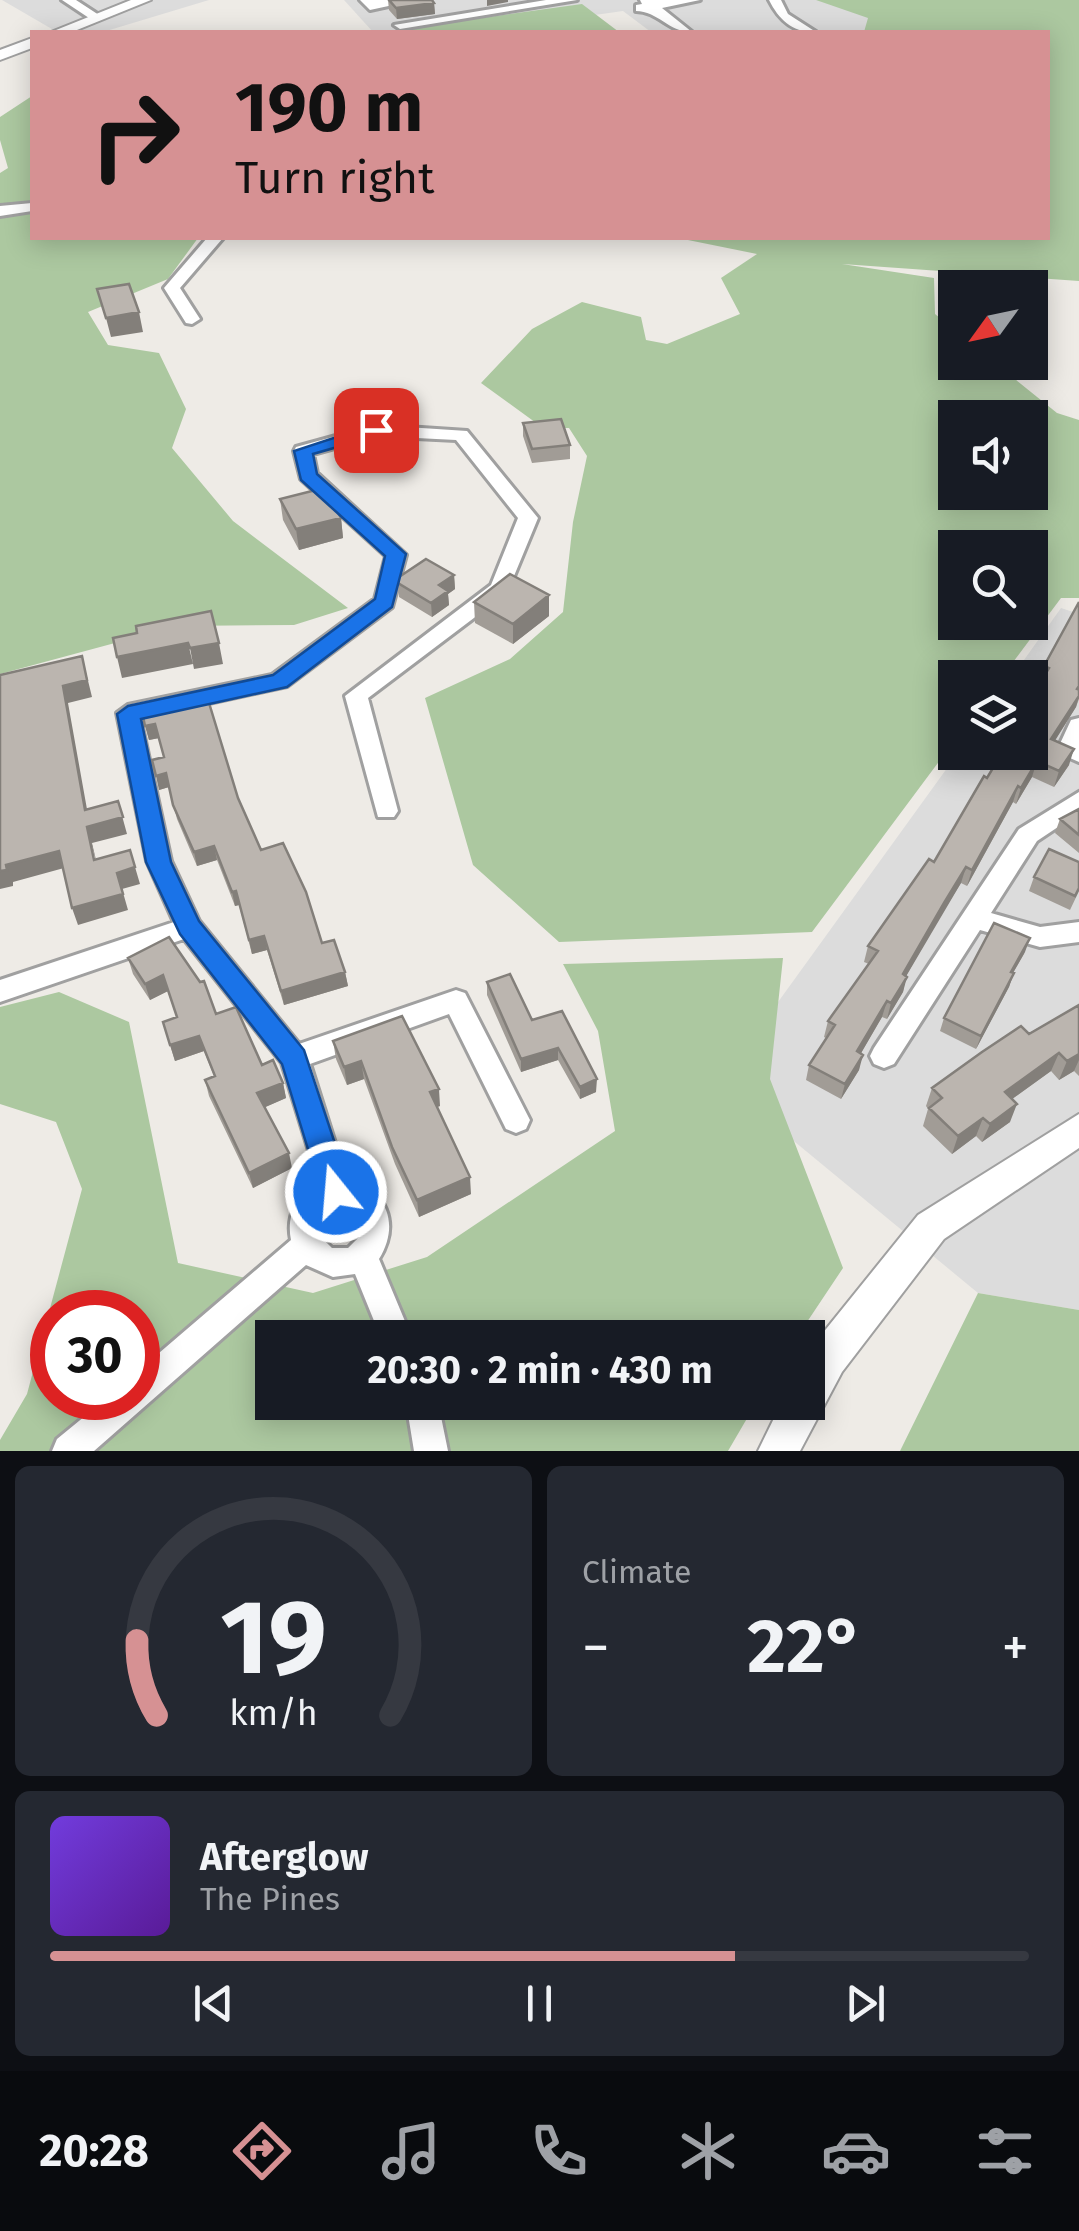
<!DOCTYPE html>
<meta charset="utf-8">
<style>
body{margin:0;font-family:"Fira Sans",sans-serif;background:#242831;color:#f1f3f6;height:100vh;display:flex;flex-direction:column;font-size:38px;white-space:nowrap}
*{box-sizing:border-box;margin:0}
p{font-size:32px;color:#9ea1a6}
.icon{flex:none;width:55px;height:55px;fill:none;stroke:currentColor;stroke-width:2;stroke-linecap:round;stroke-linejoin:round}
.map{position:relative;height:1451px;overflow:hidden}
.panel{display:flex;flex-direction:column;gap:15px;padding:15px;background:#0d0f14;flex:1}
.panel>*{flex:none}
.banner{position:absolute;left:30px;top:30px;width:1020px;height:210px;border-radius:0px;box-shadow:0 5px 25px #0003;background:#d69193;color:#111;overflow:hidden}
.needle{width:65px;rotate:237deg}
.controls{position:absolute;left:938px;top:270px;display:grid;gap:20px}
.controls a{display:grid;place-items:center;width:110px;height:110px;border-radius:0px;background:#171b24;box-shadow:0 5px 25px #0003;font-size:50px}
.speed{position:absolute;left:30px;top:1290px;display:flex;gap:20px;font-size:50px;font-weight:700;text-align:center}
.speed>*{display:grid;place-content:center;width:130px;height:130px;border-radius:50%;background:#171b24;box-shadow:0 5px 25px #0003;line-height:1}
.speed .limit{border:15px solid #d22;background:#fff;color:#111}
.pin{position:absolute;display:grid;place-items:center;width:85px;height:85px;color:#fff;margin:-42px;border-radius:20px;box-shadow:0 5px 15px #0006}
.me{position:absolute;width:110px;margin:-55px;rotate:343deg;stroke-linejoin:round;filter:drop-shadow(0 0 8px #0008)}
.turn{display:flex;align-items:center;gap:35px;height:210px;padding:0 40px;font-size:45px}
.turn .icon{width:130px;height:130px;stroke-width:2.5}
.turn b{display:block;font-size:70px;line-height:85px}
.big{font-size:75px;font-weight:700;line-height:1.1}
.panel .tile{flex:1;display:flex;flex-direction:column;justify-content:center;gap:15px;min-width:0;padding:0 35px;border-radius:15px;background:#242831}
.panel .dial{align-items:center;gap:0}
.dial svg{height:260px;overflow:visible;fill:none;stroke:#363941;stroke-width:7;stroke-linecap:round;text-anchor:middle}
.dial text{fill:#f1f3f6;stroke:none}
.song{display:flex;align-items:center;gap:30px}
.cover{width:120px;height:120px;border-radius:15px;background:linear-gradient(135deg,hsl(260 70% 55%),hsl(270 70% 35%))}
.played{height:10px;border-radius:5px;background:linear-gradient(90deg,#d69193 70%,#363941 70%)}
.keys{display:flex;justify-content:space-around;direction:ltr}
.heat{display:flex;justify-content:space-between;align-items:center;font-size:55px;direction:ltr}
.panel .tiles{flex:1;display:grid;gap:15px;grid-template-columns:1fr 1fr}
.tile:last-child{grid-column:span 2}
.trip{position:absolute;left:255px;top:1320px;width:570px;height:100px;border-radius:0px;background:#171b24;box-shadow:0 5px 25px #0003;font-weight:700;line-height:100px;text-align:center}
.menu{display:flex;height:160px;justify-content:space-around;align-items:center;background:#090b0e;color:#9ea1a6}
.menu .icon{width:70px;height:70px}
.menu .selected{color:#d69193}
.menu b{font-size:45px;color:#f1f3f6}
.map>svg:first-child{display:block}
</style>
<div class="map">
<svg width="1079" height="1451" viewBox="0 0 1079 1451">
<rect width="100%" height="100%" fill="#eeebe6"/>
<path fill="#dcdcdc" d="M2 0H209L103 32H57Z
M344 0H819L882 17 880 32H651L623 11 475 32H373Z
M1061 608 1079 614V1310L978 1293 721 1081 958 753 1030 752V678L1012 677Z"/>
<path fill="#acc8a0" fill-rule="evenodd" d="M816 0H1079V281L842 264 934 278 935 314 955 330V362L995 363 1057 413 1079 420V598H1061L1002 677 955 678V740L812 932 559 942 473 865 425 698 510 659 563 612 573 522 587 456 569 428H543L481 383 532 329 582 302 641 317 646 340 667 344 740 314 721 278 757 254 678 238H1048V32H864L868 18ZM955 418H1030V492H955ZM955 548H1030V622H955Z
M582 4 619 32H399L415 27Z
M32 96V238H198L168 279 88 312 108 345 159 353 186 409 172 448 233 521 348 608 294 625 178 626 0 674V173L8 168 0 140V117Z
M783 958 770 1079 843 1268 797 1337 272 1338V1402L756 1403 728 1451H0V1440L27 1394 82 1189 56 1122 0 1104V1007L59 992 129 1022 178 1263 313 1293 427 1257 615 1131 598 1031 563 964ZM52 1312H138V1398H52Z
M978 1293 1079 1310V1451H900Z"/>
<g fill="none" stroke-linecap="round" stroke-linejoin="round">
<g stroke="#a0a0a0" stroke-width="6">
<path id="minor" d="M62 0H76L102 17 92 20Z
M360 0H416L370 10Z
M546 0H577L400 29 394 25Z
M640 0H700L662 8 692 32C670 33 658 11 636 11V5L642 4Z
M769 0H781L788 14 816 32C793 33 779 20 769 0Z
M32 203V211L0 216V206Z
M207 238H223L180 288 200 319 192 324 186 323 164 288Z
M376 425 467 431 538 518 507 593 368 698 398 811 394 817H378L345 696 491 585 518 518 456 440 377 436 313 454 317 473 406 555 392 607 287 686 140 718 171 861 199 921 299 1044 456 990 465 993 530 1120 526 1129 516 1133 506 1129 449 1014 310 1064 346 1178C386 1189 401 1223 379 1259L412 1338H381L355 1274 333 1277 306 1265 94 1451H52L57 1439 107 1398H138V1371L291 1240C286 1216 297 1193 319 1183L282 1063 184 939 0 1002V980L174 922 147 861 117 713 128 705 272 675 375 599 386 556 301 479 294 451 296 447ZM344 1204 360 1217V1236L348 1248H332L320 1236V1217L333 1205Z
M1079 718V762L1061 754 1058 748 1071 720Z
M1079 792V813L1037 841 991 913 1040 927 1079 922V942L1040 947 980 930 894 1064 884 1068 874 1064 870 1056 874 1048 1019 829Z
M406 1402H438L448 1451H414Z"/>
</g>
<g stroke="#a0a0a0" stroke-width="4">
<path id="tertiary" d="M131 0H151L72 32H51Z
M32 38V48L0 60V50Z
M1079 1114V1148L944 1239 842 1372 800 1451H758L782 1402H808V1357L814 1344 918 1215Z"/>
</g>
<use href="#minor" fill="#fff" fill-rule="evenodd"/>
<use href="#tertiary" fill="#fff" fill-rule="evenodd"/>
</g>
<path fill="#a19c96" d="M388 0 434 3 435 14 397 19 389 10Z
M523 423 570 445V459L532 463 523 436Z
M280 499 341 518 343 538 299 550 283 520Z
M454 575 455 589 448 594 449 605 432 617 399 597 398 583Z
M474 602 549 616 513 644 475 623Z
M1079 602V699L1076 707 1055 740 1069 765 1054 787 1032 777 1016 804 1013 802 967 886 961 883 939 918 906 976 903 992 887 1019 882 1017 861 1053 859 1070 841 1099 806 1080 809 1065 826 1038 824 1037 828 1021 869 964 864 962 868 946 934 862 987 778 1013 758 1030 752V699L1040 682 1044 666Z
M141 707 238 798 261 850 322 943 345 972 348 986 284 1005 267 950 252 954 239 905 235 906 217 860 197 866 177 819 169 787 159 790 164 757 159 738 149 740Z
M1079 809V853L1055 833 1060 819Z
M1079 862V891L1070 910 1029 891 1034 877Z
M1025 952 1013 973 1009 987 976 1049 940 1031 944 1018Z
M128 958 216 1014 262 1065 283 1083 286 1098 265 1107 292 1168 253 1188 209 1096 205 1080 214 1076 204 1051 175 1061 163 1022 177 1017 168 991 150 1000 133 974Z
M487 982 532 1020 596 1092 580 1099 558 1060 521 1072 487 995Z
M1079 1005V1076L1074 1071 1059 1080 1051 1071 1012 1099 1010 1122 982 1142 976 1136 952 1154 923 1126 928 1109 926 1106 932 1088Z
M333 1041 440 1106 437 1107 471 1194 419 1217 395 1164 364 1079 347 1085 336 1059Z"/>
<path fill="#837f7a" d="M487 0H508V2L487 6Z
M434 3 435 14 397 19 396 8Z
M139 312 143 332 111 337 106 318Z
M341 518 343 538 299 550 296 529Z
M454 575 455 589 448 594 449 605 432 617 431 603 439 585Z
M549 595V616L513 644V624Z
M188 643 193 664 122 678 117 657Z
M219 643 223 664 194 669 190 648Z
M82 656 92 697 68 703 90 826 118 801 127 834 92 843 100 877 87 827 63 686Z
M1079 696 1076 707 1046 755 1051 739Z
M155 724 159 738 149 740 145 726Z
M1074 749 1069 765 1054 787 1059 771Z
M1037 761 1032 777 1016 804 1021 788Z
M166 773 169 787 159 790 156 776Z
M1018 786 1013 802 967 886 972 870Z
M214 846 217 860 197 866 194 852Z
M59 851 64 868 13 882V886L0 889V871L6 865Z
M135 867 140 884 122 889 128 910 78 925 72 908 117 873Z
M966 867 961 883 898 990 903 974Z
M236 891 239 905 235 906 232 892Z
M264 936 267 950 252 954 249 940Z
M1030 938 1025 952 1006 985 1011 972Z
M345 972 348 986 284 1005 281 991Z
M1014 973 1009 987 976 1049 981 1036Z
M163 975 168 991 150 1000 145 984Z
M907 977 903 992 887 1019 891 1003Z
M887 1001 882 1017 853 1067 857 1051Z
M199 1036 204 1051 175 1061 170 1045Z
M558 1048V1060L521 1072V1059Z
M1059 1053 1051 1071 997 1110 1005 1092Z
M1079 1054V1060L1074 1071 1059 1080 1067 1061Z
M863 1055 859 1070 841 1099 845 1084Z
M361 1061 364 1079 347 1085 344 1067Z
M597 1079 596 1092 580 1099V1087Z
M283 1083 286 1098 261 1109 257 1093Z
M439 1089 440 1106 431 1109 430 1092Z
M1017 1104 1010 1122 982 1142 990 1124Z
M983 1118 976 1136 952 1154 958 1136Z
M289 1153 292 1168 253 1188 249 1173Z
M470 1177 471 1194 419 1217 417 1200Z"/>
<path fill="#bbb5af" stroke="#837f7a" stroke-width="2.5" d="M389 0H432L434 3 396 8Z
M129 284 139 312 106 318 97 289Z
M561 419 570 445 532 449 523 423Z
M324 488 341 518 296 529 280 499Z
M426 559 454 575 439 585 448 591 431 603 398 583 399 577Z
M510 574 549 595 513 624 474 602Z
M1079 602V686L1077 689 1079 690V696L1051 739 1074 749 1059 771 1037 761 1021 788 1018 786 972 870 966 867 944 903 903 974 907 977 891 1003 887 1001 857 1051 863 1055 845 1084 809 1065 835 1025 828 1021 878 951 868 946 929 859 934 862 984 776 987 778 1002 753 1013 758 1016 752H1030V733L1036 724 1030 721V699L1049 668 1044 666Z
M211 611 219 643 190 648 188 643 117 657 113 638 137 633 136 626Z
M82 656 87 680 63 686 85 810 118 801 123 817 87 827 94 860 130 850 135 867 117 873 123 894 72 908 59 851 6 865 7 870 0 871V675Z
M206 693 238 798 261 850 283 843 306 892 322 943 334 940 345 972 281 991 264 936 249 940 236 891 232 892 214 846 194 852 173 805 166 773 156 776 152 760 164 757 155 724 145 726 141 707Z
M1079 809V835L1060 819Z
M1049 849 1079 862V888L1075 896 1034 877Z
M994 923 1030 938 1011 972 1014 973 981 1036 944 1018Z
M169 937 200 982 204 981 216 1014 236 1007 262 1065 273 1060 283 1083 257 1093 289 1153 249 1173 205 1080 215 1076 199 1036 170 1045 163 1022 177 1017 163 975 145 984 128 958Z
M510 974 532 1020 562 1011 597 1079 580 1087 558 1048 521 1059 487 982Z
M1079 1005V1054L1067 1061 1059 1053 1005 1092 1017 1104 990 1124 983 1118 958 1136 929 1108 942 1098 932 1088 982 1052 1021 1026 1029 1034Z
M402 1016 439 1089 430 1092 470 1177 417 1200 392 1147 361 1061 344 1067 333 1041Z"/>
<path fill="#1a73e8" stroke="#114b97" stroke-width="2.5" d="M376 424 383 426V434L313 454 317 474 406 554 392 607 287 687 141 719 171 862 199 921 304 1050 351 1192 346 1202 336 1206 326 1202 321 1192 282 1064 180 934 146 862 117 714 128 706 273 675 375 599 385 556 301 480 294 451Z"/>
</svg>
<div class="controls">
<a><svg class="needle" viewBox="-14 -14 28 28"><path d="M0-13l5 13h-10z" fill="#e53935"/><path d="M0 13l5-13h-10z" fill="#9ea1a6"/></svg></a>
<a><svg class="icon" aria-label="sound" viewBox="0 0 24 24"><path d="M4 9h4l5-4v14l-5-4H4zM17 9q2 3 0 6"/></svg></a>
<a><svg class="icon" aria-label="search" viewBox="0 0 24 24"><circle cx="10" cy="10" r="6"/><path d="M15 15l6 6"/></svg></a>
<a><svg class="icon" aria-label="layers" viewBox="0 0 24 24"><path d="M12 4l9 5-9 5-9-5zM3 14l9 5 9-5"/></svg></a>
</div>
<div class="speed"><div class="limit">30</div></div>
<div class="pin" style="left:376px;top:430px;background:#d93025"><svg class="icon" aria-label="arrive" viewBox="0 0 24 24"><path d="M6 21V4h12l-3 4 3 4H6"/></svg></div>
<svg class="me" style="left:336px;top:1192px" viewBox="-20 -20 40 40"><circle r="17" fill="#1a73e8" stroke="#fff" stroke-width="3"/><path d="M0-11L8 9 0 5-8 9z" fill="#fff"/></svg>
<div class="trip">20:30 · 2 min · 430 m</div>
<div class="banner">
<div class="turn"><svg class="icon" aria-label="right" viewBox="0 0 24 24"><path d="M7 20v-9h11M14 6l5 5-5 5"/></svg><div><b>190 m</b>Turn right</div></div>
</div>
</div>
<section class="panel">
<div class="tiles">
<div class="tile dial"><svg viewBox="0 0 100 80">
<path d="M14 69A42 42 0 1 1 86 69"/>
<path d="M14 69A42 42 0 0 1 8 46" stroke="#d69193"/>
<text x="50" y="56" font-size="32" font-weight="700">19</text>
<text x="50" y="72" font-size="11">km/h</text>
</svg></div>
<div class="tile"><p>Climate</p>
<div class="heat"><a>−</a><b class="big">22°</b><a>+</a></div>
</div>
<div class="tile">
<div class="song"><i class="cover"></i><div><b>Afterglow</b><p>The Pines</p></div></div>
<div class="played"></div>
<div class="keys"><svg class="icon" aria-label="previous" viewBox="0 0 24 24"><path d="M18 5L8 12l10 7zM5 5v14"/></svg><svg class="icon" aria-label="pause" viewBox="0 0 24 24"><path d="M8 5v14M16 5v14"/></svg><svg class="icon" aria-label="next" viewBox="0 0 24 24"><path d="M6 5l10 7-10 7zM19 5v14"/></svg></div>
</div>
</div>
</section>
<nav class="menu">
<b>20:28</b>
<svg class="icon selected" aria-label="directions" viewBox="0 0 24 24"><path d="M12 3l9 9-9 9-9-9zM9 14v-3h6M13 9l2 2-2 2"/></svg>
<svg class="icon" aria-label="music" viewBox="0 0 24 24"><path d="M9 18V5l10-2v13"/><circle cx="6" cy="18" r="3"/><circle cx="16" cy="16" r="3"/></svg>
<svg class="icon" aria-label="phone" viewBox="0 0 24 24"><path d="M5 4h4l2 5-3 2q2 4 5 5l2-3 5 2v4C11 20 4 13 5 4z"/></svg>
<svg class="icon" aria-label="climate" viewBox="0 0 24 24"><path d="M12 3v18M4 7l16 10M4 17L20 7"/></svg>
<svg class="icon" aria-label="car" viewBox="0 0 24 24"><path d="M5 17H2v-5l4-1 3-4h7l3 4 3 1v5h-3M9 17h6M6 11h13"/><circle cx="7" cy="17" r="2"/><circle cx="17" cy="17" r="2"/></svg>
<svg class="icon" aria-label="filters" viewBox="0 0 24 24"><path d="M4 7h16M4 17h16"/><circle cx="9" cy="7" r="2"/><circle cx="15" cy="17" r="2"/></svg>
</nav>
